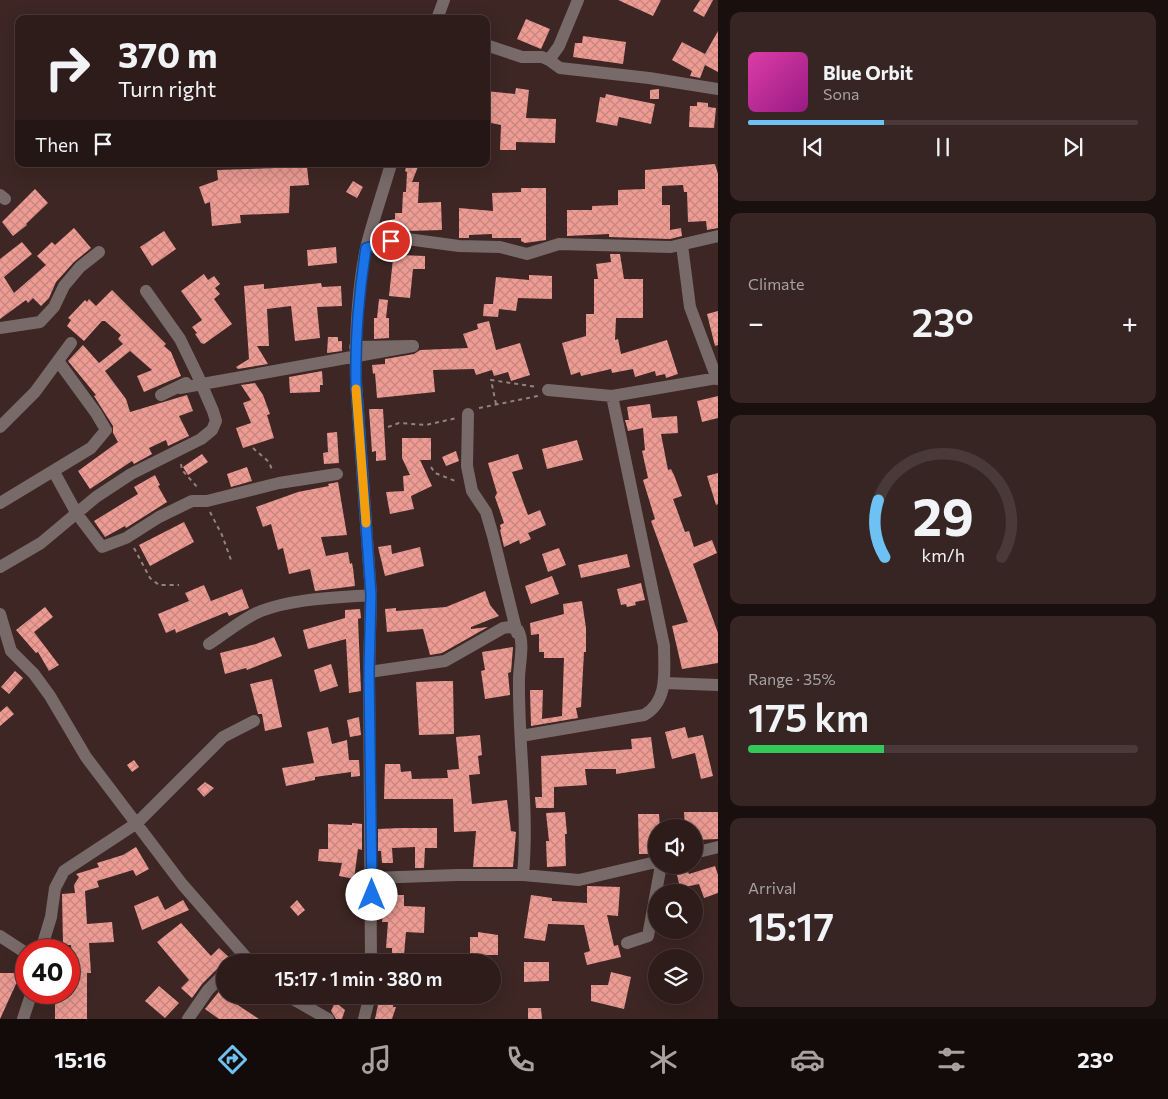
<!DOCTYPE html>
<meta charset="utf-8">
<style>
body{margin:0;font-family:Commissioner,sans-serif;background:#362523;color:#f1f3f6;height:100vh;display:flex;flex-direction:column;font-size:19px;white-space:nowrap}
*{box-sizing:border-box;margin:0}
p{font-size:16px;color:#a7a1a2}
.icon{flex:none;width:28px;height:28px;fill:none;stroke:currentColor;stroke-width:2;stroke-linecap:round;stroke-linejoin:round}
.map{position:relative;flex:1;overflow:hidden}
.sheet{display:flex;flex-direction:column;gap:12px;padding:12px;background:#190f0e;width:450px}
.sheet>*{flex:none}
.hud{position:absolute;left:15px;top:15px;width:475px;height:152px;border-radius:10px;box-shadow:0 5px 20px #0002,0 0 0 1px #493a39;background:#2e1c1a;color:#f1f3f6;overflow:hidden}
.controls{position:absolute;left:648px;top:819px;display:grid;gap:10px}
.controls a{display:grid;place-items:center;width:55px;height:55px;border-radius:50%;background:#2e1c1a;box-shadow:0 5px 20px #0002,0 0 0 1px #493a39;font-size:25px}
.speed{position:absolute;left:15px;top:939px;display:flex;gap:10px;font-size:25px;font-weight:700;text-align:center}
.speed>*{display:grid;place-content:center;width:65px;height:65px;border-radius:50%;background:#2e1c1a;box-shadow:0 5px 20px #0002,0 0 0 1px #493a39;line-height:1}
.speed .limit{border:8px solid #d22;background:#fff;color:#111}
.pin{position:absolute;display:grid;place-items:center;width:42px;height:42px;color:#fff;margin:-21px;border:2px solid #fff;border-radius:50%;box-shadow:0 1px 5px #0007}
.me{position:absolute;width:55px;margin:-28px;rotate:0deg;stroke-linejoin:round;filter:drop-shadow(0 0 4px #0008)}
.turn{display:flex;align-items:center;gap:18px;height:105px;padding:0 20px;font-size:22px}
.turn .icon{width:65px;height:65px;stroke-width:2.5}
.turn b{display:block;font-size:35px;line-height:42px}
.then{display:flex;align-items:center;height:48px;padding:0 20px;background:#0003;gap:10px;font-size:19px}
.big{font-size:38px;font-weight:600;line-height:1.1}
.sheet .card{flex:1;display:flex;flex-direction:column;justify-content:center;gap:8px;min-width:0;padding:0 18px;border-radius:10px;background:#362523}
.sheet .dial{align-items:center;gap:0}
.dial svg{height:130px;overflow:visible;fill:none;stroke:#493a39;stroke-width:7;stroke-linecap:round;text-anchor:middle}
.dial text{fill:#f1f3f6;stroke:none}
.song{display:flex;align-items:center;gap:15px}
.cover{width:60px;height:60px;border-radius:8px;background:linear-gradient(135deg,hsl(320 70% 55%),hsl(310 70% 35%))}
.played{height:5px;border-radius:2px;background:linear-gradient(90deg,#6dc2f3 35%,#493a39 35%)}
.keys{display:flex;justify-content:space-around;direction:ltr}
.heat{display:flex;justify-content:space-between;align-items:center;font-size:28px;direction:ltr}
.charge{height:8px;border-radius:4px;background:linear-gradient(90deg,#34c759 35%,#493a39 0)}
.trip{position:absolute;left:216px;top:954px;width:285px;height:50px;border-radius:25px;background:#2e1c1a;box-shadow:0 5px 20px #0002,0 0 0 1px #493a39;font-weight:600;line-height:50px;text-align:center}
.tab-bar{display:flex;height:80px;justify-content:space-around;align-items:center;background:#120b0a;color:#a7a1a2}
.tab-bar .icon{width:35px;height:35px}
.tab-bar .on{color:#6dc2f3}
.tab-bar b{font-size:22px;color:#f1f3f6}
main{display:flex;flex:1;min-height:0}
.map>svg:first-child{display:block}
</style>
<main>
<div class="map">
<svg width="718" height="1019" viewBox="0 0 718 1019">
<defs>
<pattern id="building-cross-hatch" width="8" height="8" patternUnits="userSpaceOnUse" patternTransform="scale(1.25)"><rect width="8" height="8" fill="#ee9b93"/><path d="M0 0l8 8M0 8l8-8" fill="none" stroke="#c68680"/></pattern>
</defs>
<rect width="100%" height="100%" fill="#3d2623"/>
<path fill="url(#building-cross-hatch)" d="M618 0H661L653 16Z
M700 0H713L704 17 693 11Z
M526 19 550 29 541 49 517 39Z
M718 31V72L705 65 700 78 690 76 692 71 672 60 682 42 705 54Z
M583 36 626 42 623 64 573 57 575 43H582Z
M516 88 529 90 526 118 556 119 555 143 516 142V150H500L501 125 486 122V91L515 94Z
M659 89V99H650V90Z
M606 94 655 104 651 124 619 117 617 126 596 122 600 97 605 98Z
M697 102 708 103V107L716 108 714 128 689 127 690 106H697Z
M407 164H419L412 182H419L418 203 441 202 442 230 406 231 391 234 390 220 395 219V213H402L403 192H406L407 172 405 171Z
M715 164 718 174V228L707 230 706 221 688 222 687 192H684L683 185 662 186V205H670V230L681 228 682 236 670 239 609 237V234L567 236V210H592V206L618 205V190L645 189V170Z
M307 167 309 185 290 186 289 213 240 215 241 223 212 226 210 202 205 204 199 187 218 180 217 170Z
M353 181 363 187 357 198 346 192Z
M521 188H546V240L525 243 521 241V238H492V234L469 235V238H459V208L493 211 492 193 521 192Z
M35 189 48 203 26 224 27 225 13 236 2 222Z
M74 228 91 248 74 262 56 282 49 298 41 306 33 298 28 303 26 300 0 319V259L22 242 32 254 4 277 14 293 46 265 37 256 52 242 55 245Z
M164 231 176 249 152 266 140 247Z
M336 247 337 263 308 266 307 250Z
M610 254H620L624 279H643V318H616L615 340 618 339 621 354 667 340 678 374 666 378 665 374 656 376 655 371 635 377 633 369 612 373 611 369 581 376 580 372 571 375 562 343 586 336V314H594V279H598L596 264 611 262Z
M399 255 425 256V269H413L410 298 389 296 393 259H399Z
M204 274 208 280 214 276 220 284 215 288 220 294 214 299 232 324 204 344 201 343 195 334 197 333 192 327 202 320 181 291Z
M529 275 552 276V299L518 298 516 311 499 309 498 317 483 316 484 304H493L496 277 529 280Z
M321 283 322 287 341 286 342 306 317 307 320 338 295 341 291 306 267 309 269 346H257L268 364 238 369 236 367 249 359 244 286 264 284V289Z
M112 290 166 344 164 346 171 352 181 376 144 392 137 376 152 370 130 351 105 371 126 399 130 412 187 395 193 411 179 416 189 436 168 446 166 440 149 448 152 454 134 464 132 461 90 489 78 471 118 442 113 433V426L94 396 96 395 68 361 83 345 99 363 123 344 118 339 121 335 105 321H102L84 341 67 326 71 320 68 318 85 300 87 302 89 299 96 306Z
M379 299 388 300 386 318H389V338L374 339V318H377Z
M718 311V345L715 346 707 314Z
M489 321 496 350 520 343 530 375 511 381 508 372 494 376 492 370 476 375 474 369 433 370 435 392 377 398 375 373 373 374 372 365 385 364V359L414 354 420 350 468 348 463 334 478 329 477 324Z
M328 337H338V341H342V351L327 353Z
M322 371 323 385H320V392L290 393 289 377Z
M255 383 263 395 270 414 267 415 274 438 243 448 236 428 251 423 243 403 251 400 241 385Z
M718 396V418L702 422 697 401Z
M650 404 652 418 677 416 678 433 661 434 668 470 671 469 674 475 682 496 673 499 685 532 689 531 694 547 712 540 717 553 693 564 718 633V663L682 669 672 626 688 622 651 521 655 519 643 480 648 478 642 451 645 450 643 428 628 431 625 420H629L627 407Z
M369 409H383L386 460 376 461V451L372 452Z
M337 432 339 463 324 464 323 453 328 452 327 433Z
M402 438H431V460H420L432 486 411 496 414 509 390 514 386 492 404 491 403 476 410 475 402 458Z
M577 440 583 460 547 469 542 449Z
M456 451 459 461 446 466 442 457Z
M202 454 208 462 188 475 183 467Z
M518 454 523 469 512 472 528 515 540 510 546 525 528 533 531 539 520 544 519 540 504 547 500 530 501 529 500 525 504 523 495 497 497 493 488 463Z
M247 467 252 481 231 487 227 474Z
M718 473V504L716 505 707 476Z
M155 475 160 485 158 486 167 502 126 528 125 526 105 537 94 521 138 494 134 487Z
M338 482 347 535 321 537 326 556 348 552 350 564 352 563 353 568 355 586 315 591 310 569 289 574 283 548 278 550 271 524 263 527 256 507 298 492 329 486 328 484Z
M184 522 194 542 150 566 139 545Z
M391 545 392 554 420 547 424 566 385 576 378 547Z
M559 548 566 565 548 572 542 554Z
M627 554 630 567 581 578 578 565Z
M552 576 559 594 531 604 525 586Z
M641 583 645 600 635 602 636 605 627 607 626 604 621 605 617 589Z
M204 585 211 601 242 589 249 608 229 616 227 612 176 633 175 629 166 633 158 614 189 601 185 593Z
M485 591 490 605 499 616 471 627V629L488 627 442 653 430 655 423 629 387 632 385 609 396 608V611L446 607Z
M582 601 586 628V652H584L581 707 576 708 578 718 531 726 530 690H543L542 719 562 716 564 658H544V652H539V634L531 635 530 623 564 614 563 604Z
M45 607 53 617 34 632 59 665 49 671 38 652 36 653 16 630Z
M360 609 361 618 358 619 361 691 349 693 346 639 308 649 303 630 345 618V610Z
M274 637 282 656 247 670 246 668 225 674 220 653 256 644Z
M513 647 511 672 508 673 510 695 485 699 481 671 485 670 482 652Z
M331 664 338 686 320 692 314 670Z
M15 671 23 678 9 694 1 687Z
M272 679 282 727 265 731 262 714H258L250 684Z
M443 681H453L454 734 419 735 416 682Z
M7 706 14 714 0 726V712Z
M359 717 361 735 350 737 347 720Z
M328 727 332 744 347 740 349 760H359L360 776 351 777V772L315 777V780L286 786 282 768 314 763 307 732Z
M685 727 688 738 703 735 713 776 701 779 695 753 672 759 665 732Z
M480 735 482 755 478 756 480 774 469 775 472 804 507 800 511 831 516 832 513 867H473L476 831 454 832 453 799H384L385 764H400L401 772 411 771 412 779 448 778 447 770 459 769 456 737Z
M651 737 655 768 616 774V769H585L587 785 554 787V808H536L535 797H542L541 756 632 749 631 739Z
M134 760 139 767 132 772 127 765Z
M205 782 214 788 204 797 197 789Z
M565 812 567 834H565L566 866 547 867 546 841H549L546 813Z
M684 812H718V839L694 840V828H685Z
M638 814H659L660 828H656V854H639Z
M352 823 362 824V850L358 849 354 879 339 876 342 863 318 861 319 849H328V824L352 825Z
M400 828H437V848H425L424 868H415V847L392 848 393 863H382L381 851H378V829Z
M136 847 149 869 136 876 133 870 97 881 99 887 85 891 87 924 112 922 114 942 89 943 91 973H87V1019H55V992H69V984H74L71 945H63L62 894 75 893 74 885 79 877 76 874 99 867 97 863 123 855Z
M715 866 718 875V893L704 898 699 884 680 888 677 875 688 872 689 874Z
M587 886 620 887 618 916 607 915 614 946 618 945 621 957 587 965 584 953 590 951 584 925 548 924 545 941 524 938 531 895 552 898V901L587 903Z
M389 895H404V906L425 907 424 933 406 932 404 955 392 954V948H386L388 922H382L384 904 388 905Z
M158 896 165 910 183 900 189 910 142 930 134 906Z
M297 900 305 910 298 916 290 907Z
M181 923 211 956 219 948 232 960 219 967 202 984 192 998 181 988 189 980 157 942Z
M478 932 498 935V955H470V937H478Z
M524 962H549V981L524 982Z
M611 972 631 977 624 1009 591 1001V985H608Z
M0 973H24V984H16L0 1019Z
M225 984 224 996 259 1019H219L205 1009Z
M159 986 179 1003 165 1018 145 1001Z
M380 995H394L393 1007H396L392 1019H375Z
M335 1002 345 1010 342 1019H336L331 1011Z
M528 1008H541L542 1019H528Z"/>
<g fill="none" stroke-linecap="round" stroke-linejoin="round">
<path stroke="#95817e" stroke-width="2" stroke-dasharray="4 4" stroke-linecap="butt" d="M496 404 491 380 537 387
M479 408 538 396
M388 427 399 423 426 425 457 418
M253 448 269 462 273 472
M181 464 182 470 198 488
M431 467 435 473 458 482
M210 512 222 535 231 560
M134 548 150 578 159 585H179"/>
<path stroke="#776a69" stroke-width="12" d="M437 19 444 0
M486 45 522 57H542L549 60 559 46 578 0
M549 60 560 68 649 78 718 89
M0 195 5 199
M682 245 690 307 717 379
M366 248 407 239 459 246 500 247 527 254 559 244 671 247 718 236
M0 328 40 322 54 307 64 286 80 267 99 252
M180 388 413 346 355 347
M548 390 612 396 718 378
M161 395 186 383
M468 414 467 466 472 491 486 512 493 536 517 633
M0 427 35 392 71 343
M54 472 77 514 102 547 126 538 159 517 192 501H207L279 483 337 474
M0 503 91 448 106 430 96 413 61 365
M0 567 41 543 96 497 131 474 201 439 212 430 216 421 213 411 197 374 180 339 146 291
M0 614 11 651 34 674 50 696 86 757 182 884 250 962
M209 644C225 634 243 618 261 611 295 598 335 598 371 595
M369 672 445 661 503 628 510 627 518 630C525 643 519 665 519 679 518 746 529 808 523 875
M665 683 718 685
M521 736 644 715C669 701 664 671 664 646L612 396
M694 853 718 847
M371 878 457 875H523L579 880 656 862
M0 936 26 953
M627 943 648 936 661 865
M41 950 51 917 55 888 64 871 137 823 223 737 254 721
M371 962 369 672 371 595 356 382C355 337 357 292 366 248 373 220 383 192 391 164
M286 995 328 1019
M23 1019 32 992
M188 1019 208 990 225 973
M364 1019 370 995"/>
</g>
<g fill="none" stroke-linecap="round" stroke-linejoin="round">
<g stroke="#114b97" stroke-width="12">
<path id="route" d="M372 895 369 672 371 595 356 382C355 336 359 293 366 248L391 241"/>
</g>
<use href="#route" stroke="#1a73e8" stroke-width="9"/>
<path stroke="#f59e0b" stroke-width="9" d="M356 389 366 523"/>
</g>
</svg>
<div class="controls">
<a><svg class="icon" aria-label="sound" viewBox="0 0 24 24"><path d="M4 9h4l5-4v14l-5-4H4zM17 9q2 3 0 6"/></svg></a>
<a><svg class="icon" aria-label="search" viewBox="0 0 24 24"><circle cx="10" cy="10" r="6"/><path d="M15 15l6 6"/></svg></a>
<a><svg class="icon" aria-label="layers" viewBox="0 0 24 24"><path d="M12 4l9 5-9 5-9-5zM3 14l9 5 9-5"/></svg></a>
</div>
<div class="speed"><div class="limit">40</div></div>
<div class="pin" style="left:391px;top:241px;background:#d93025"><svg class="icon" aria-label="arrive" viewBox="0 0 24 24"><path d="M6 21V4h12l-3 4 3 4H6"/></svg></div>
<svg class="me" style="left:372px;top:895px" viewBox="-20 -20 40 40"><circle r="19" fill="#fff"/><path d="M0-13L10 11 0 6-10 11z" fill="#1a73e8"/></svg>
<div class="trip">15:17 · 1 min · 380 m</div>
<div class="hud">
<div class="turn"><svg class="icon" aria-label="right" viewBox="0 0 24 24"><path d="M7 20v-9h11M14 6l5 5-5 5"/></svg><div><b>370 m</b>Turn right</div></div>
<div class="then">Then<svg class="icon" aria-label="arrive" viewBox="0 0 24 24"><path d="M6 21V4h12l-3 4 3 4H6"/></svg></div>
</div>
</div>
<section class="sheet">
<div class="card">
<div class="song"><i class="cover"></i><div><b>Blue Orbit</b><p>Sona</p></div></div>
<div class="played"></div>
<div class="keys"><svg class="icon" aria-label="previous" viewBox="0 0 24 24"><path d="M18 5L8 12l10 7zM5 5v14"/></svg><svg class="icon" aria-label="pause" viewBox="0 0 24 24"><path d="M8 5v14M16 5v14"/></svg><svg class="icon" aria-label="next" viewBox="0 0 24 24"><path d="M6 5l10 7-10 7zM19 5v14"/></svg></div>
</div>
<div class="card"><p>Climate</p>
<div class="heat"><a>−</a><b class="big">23°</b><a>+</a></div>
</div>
<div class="card dial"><svg viewBox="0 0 100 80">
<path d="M14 69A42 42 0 1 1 86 69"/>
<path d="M14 69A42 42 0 0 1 10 34" stroke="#6dc2f3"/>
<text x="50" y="56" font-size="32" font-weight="700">29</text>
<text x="50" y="72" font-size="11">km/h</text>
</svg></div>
<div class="card"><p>Range · 35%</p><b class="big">175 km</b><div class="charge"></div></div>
<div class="card"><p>Arrival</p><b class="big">15:17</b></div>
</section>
</main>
<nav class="tab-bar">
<b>15:16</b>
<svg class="icon on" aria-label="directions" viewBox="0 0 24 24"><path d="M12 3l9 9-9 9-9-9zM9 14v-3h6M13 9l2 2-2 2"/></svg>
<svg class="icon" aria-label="music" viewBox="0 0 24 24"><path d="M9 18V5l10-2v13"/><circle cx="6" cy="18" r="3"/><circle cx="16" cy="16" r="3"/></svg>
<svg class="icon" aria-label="phone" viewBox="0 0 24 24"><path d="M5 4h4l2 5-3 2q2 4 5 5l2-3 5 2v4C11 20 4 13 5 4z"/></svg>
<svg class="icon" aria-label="climate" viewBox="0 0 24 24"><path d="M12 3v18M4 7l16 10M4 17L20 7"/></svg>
<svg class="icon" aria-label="car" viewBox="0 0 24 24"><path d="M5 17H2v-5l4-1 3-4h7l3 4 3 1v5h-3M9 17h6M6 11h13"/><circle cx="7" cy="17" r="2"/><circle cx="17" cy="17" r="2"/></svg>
<svg class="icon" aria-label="filters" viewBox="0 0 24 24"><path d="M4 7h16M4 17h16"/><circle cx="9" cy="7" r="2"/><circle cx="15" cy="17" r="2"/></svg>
<b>23°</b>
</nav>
